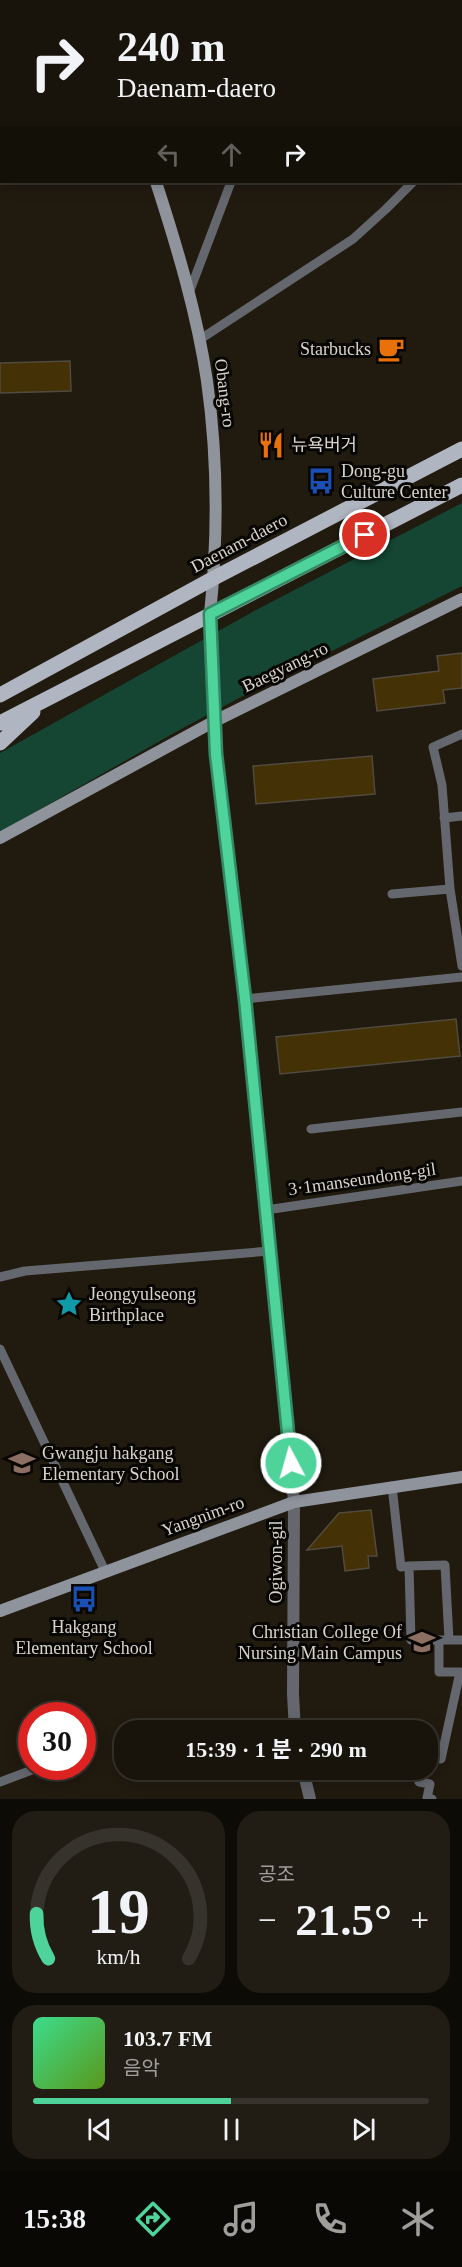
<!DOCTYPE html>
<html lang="ko">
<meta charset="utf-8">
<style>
body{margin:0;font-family:"Times New Roman","Noto Sans KR",serif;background:#211d14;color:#f1f3f6;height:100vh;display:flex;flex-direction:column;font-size:22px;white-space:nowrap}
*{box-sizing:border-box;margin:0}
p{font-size:20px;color:#9f9e9d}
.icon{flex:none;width:33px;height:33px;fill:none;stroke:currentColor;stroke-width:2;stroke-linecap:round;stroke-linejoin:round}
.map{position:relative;height:1799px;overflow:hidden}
.drawer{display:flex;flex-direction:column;gap:12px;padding:12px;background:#0d0b06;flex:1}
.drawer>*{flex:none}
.hud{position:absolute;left:0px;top:0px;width:462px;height:183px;box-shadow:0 3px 15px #0003,0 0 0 2px #36332c;background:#18140b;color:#f1f3f6;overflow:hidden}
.speed{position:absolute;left:18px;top:1702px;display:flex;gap:12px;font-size:30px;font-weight:700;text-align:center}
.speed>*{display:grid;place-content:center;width:78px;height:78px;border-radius:50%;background:#18140b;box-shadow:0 3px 15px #0003,0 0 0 2px #36332c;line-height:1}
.speed .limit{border:9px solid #d22;background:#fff;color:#111}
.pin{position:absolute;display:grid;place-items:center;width:51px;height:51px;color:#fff;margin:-26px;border:3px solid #fff;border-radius:50%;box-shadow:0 2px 6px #0007}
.me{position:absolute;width:66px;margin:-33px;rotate:354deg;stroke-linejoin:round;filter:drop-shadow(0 0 4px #0008)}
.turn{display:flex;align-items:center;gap:21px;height:126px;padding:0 18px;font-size:27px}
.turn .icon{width:78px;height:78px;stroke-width:2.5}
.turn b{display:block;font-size:42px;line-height:51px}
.lanes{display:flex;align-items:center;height:57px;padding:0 18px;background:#0003;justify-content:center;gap:30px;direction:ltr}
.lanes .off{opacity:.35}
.big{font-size:45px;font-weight:700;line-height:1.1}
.drawer .card{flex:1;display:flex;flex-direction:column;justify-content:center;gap:9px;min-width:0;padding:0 21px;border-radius:24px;background:#211d14}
.drawer .dial{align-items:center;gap:0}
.dial svg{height:156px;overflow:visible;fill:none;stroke:#36332c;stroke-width:7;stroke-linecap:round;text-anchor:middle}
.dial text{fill:#f1f3f6;stroke:none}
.song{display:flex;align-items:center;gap:18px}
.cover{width:72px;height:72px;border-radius:9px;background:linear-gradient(135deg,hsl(150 70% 55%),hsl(90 70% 35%))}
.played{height:6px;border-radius:3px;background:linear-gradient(90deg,#4ed39a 50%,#36332c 50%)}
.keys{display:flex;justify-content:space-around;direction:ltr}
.heat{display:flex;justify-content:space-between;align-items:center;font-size:33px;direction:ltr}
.drawer .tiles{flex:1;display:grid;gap:12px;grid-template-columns:1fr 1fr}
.card:last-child{grid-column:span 2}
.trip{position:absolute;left:114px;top:1720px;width:324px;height:60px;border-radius:24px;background:#18140b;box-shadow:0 3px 15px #0003,0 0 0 2px #36332c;font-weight:700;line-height:60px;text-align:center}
.tab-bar{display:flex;height:96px;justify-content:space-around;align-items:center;background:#0a0804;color:#9f9e9d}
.tab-bar .icon{width:42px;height:42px}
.tab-bar .active{color:#4ed39a}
.tab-bar b{font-size:27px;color:#f1f3f6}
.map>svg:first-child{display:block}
</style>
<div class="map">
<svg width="462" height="1799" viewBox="0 0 462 1799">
<rect width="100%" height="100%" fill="#201a0f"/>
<path fill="#144633" d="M462 503V586L256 689 181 729 0 832V753L258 609Z"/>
<path fill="#443105" stroke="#514a3d" stroke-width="1.5" d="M70 361 71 391 0 393V363Z
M462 653V688L443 690 445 703 377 711 373 679 439 671 437 656Z
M372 756 375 794 256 804 253 766Z
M456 1019 460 1056 280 1074 276 1037Z
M371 1510 377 1556H368L369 1568 345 1571 342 1546 307 1550 339 1513Z"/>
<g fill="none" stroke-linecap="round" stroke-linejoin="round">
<path stroke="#64676d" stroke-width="9" d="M300 2V0
M460 148 462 147
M189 293 231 182
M199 340 353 239 386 209 413 182
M462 734 433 747 442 785 450 889 462 966
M444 818 462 816
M392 894 450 889
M245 999 462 977
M311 1129 462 1112
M266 1210 462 1181
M0 1277 25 1271 270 1251
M0 1349 105 1571
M392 1486 401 1567 409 1566
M439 1640H411L409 1566 445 1565 449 1640
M428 1756 441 1759 460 1672H439V1640H462
M422 1770 419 1782 430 1784 427 1798 432 1799
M0 1782 40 1767"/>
<path stroke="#64676d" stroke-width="12" d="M210 614 216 754 245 999 294 1502 293 1694 295 1731
M303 1770 310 1799"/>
<path stroke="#8e939c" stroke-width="12" d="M96 0V2
M156 182C177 247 197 313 207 381 218 459 218 537 210 614
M0 838 213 722 462 599
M0 1611 294 1502 462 1477"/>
<path stroke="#afb5c1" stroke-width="15" d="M0 695 214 578 462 449
M0 723 462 485
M0 743 33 712"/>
</g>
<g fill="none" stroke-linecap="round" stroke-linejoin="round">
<g stroke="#338964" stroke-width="15">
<path id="route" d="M291 1463 245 999 216 754 210 614 365 535"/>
</g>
<use href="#route" stroke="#4ed39a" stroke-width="10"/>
</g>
<defs>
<g id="cafe-bare" transform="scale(2.07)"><path d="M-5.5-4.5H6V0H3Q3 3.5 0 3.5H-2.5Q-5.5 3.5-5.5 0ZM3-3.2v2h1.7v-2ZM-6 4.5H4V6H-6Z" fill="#e8710a" stroke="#080603" stroke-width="2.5" paint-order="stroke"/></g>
<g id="restaurant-bare" transform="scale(2.07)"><path d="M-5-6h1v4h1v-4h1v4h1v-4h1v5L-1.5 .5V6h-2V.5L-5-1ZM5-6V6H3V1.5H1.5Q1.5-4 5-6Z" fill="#e8710a" stroke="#080603" stroke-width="2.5" paint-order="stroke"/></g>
<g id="bus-bare" transform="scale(2.07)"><path d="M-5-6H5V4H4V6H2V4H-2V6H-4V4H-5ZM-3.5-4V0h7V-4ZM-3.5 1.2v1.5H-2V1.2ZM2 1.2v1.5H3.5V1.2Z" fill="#1a4fb4" stroke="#080603" stroke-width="2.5" paint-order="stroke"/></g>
<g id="sight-bare" transform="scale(2.07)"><path d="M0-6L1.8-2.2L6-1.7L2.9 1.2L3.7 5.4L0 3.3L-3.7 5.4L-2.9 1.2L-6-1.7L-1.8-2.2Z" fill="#0f9aa8" stroke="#080603" stroke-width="2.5" paint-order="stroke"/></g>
<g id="school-bare" transform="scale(2.07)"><path d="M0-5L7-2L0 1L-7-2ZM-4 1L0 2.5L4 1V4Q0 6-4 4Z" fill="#8d6e63" stroke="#080603" stroke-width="2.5" paint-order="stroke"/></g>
<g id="university-bare" transform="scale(2.07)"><path d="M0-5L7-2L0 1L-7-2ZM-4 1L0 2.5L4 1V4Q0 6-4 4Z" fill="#8d6e63" stroke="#080603" stroke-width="2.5" paint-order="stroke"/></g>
</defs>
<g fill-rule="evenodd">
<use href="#cafe-bare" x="391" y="349"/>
<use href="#restaurant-bare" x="271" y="445"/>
<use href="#bus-bare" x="321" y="481"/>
<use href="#sight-bare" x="69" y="1304"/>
<use href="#school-bare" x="22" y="1463"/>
<use href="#bus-bare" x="84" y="1599"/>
<use href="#university-bare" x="422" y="1642"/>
</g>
<g text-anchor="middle" stroke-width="6" stroke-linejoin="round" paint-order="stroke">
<g font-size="18" fill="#d8d4cd" stroke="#080603" text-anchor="start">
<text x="371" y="355" text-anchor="end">Starbucks</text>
<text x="291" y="451">뉴욕버거</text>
<text x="341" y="477">Dong-gu<tspan x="341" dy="21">Culture Center</tspan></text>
<text x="89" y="1300">Jeongyulseong<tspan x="89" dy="21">Birthplace</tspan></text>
<text x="42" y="1459">Gwangju hakgang<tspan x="42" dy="21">Elementary School</tspan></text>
<text x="84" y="1633" text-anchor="middle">Hakgang<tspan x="84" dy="21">Elementary School</tspan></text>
<text x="402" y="1638" text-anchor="end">Christian College Of<tspan x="402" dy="21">Nursing Main Campus</tspan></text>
</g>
<g font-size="18" fill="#d8d4cd" stroke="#080603">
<text transform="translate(225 393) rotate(83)" y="6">Obang-ro</text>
<text transform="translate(239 543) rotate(-28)" y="6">Daenam-daero</text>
<text transform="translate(285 667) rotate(-26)" y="6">Baegyang-ro</text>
<text transform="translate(362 1179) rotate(-8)" y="6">3·1manseundong-gil</text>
<text transform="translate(203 1516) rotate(-20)" y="6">Yangnim-ro</text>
<text transform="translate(276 1562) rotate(-90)" y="6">Ogiwon-gil</text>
</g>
</g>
</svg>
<div class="speed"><div class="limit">30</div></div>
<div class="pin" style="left:365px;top:535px;background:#d93025"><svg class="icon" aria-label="arrive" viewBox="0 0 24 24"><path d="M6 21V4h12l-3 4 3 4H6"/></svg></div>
<svg class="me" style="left:291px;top:1463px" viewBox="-20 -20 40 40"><circle r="17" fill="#4ed39a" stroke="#fff" stroke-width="3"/><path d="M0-11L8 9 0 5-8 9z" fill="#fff"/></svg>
<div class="trip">15:39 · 1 분 · 290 m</div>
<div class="hud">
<div class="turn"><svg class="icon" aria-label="right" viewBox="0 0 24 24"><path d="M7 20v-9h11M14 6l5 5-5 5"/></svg><div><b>240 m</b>Daenam-daero</div></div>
<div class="lanes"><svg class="icon off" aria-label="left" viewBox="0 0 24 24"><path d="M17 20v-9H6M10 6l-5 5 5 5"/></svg><svg class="icon off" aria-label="ahead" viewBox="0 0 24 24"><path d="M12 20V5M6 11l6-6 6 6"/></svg><svg class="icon" aria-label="right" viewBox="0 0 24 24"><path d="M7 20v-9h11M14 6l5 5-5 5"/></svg></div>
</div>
</div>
<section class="drawer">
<div class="tiles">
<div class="card dial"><svg viewBox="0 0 100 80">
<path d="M14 69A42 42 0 1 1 86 69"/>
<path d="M14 69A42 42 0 0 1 8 46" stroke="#4ed39a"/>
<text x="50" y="56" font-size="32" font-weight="700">19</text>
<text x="50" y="72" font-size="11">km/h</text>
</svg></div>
<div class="card"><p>공조</p>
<div class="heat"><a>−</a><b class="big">21.5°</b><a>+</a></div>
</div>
<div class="card">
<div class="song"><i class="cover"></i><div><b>103.7 FM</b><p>음악</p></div></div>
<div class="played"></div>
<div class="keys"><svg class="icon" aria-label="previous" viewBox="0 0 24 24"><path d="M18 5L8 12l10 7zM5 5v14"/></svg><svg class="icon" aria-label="pause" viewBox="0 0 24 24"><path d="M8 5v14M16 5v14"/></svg><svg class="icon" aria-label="next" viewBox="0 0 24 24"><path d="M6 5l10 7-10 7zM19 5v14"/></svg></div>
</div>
</div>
</section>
<nav class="tab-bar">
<b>15:38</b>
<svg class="icon active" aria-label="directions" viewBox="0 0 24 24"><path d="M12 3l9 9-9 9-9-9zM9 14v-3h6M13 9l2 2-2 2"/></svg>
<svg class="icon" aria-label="music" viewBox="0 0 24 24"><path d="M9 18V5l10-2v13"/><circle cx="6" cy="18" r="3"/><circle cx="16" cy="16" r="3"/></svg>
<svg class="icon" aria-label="phone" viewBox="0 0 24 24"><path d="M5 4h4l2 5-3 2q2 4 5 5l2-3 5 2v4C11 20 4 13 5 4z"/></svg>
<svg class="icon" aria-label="climate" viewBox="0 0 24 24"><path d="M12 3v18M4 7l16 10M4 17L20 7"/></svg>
</nav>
